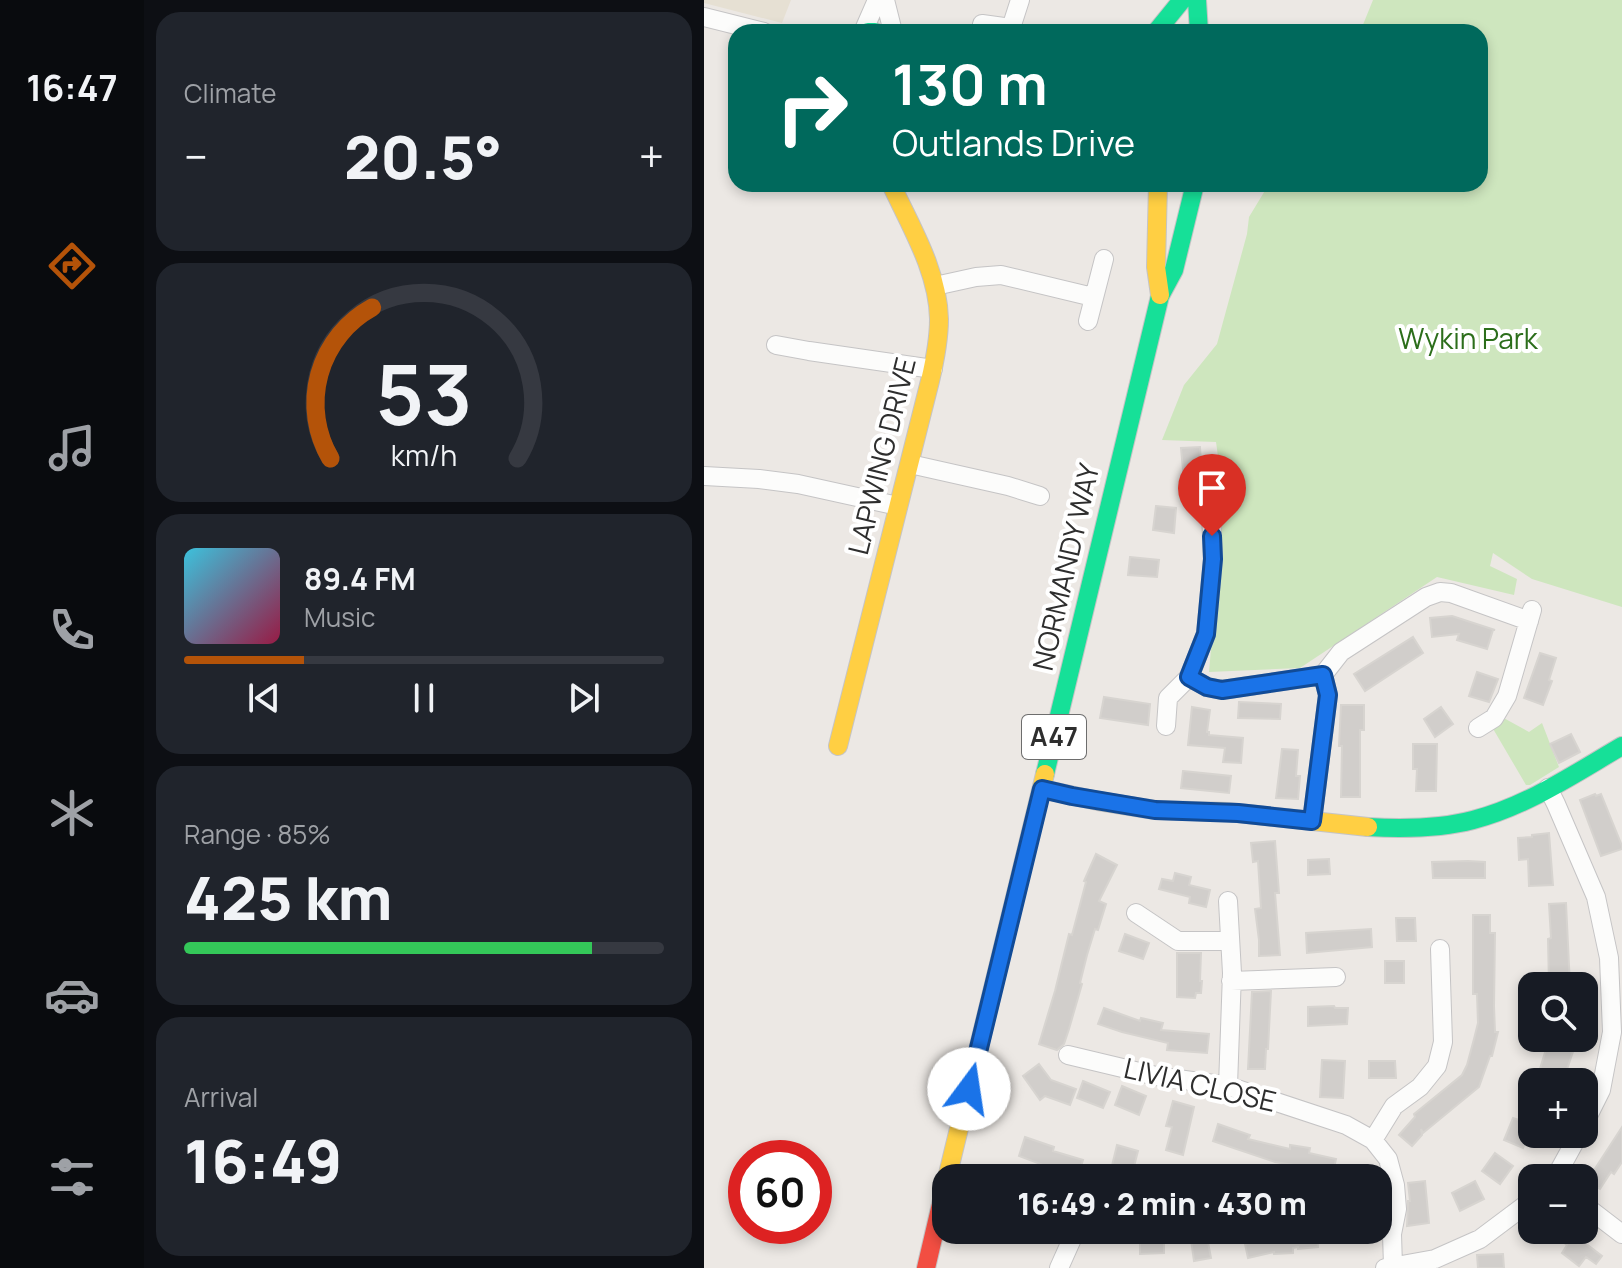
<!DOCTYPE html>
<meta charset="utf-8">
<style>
body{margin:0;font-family:Manrope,sans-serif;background:#20242c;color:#f1f3f6;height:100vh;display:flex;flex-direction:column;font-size:30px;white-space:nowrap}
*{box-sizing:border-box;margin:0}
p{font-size:26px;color:#9ea1a6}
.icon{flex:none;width:44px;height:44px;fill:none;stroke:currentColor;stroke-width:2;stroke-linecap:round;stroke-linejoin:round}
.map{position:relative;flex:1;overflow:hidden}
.panel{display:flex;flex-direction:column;gap:12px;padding:12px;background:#0d0f14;width:560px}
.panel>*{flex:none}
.top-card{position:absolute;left:24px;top:24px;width:760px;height:168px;border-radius:24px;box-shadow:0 4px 12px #0003;background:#00695c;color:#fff;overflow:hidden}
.tools{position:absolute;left:814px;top:972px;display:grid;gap:16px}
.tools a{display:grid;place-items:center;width:80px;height:80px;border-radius:16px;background:#171b24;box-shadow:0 4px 12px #0003;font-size:40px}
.speed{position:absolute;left:24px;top:1140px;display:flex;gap:16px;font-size:40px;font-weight:700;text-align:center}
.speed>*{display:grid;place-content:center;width:104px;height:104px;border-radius:50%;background:#171b24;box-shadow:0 4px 12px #0003;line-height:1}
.speed .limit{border:12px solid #d22;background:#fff;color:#111}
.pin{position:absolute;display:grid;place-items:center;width:68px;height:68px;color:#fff;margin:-82px -34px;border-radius:50% 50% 50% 0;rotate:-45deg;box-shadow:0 0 8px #0007}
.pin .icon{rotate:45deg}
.me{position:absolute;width:88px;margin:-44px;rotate:14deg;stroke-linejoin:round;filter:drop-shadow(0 0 6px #0008)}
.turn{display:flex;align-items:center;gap:28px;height:168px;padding:0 32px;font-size:36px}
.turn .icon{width:104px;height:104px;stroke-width:2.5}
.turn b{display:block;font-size:56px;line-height:68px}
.big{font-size:60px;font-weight:800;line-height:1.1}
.panel .card{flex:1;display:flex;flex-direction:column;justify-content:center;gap:12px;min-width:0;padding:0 28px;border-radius:24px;background:#20242c}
.panel .dial{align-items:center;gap:0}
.dial svg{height:208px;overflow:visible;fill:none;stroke:#363941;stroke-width:7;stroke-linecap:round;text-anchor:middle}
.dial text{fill:#f1f3f6;stroke:none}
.song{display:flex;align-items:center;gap:24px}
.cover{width:96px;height:96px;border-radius:12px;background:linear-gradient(135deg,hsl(190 70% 55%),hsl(340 70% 35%))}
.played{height:8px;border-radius:4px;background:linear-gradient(90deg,#b45309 25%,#363941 25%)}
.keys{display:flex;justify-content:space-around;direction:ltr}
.heat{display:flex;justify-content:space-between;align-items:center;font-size:44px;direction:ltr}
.charge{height:12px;border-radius:6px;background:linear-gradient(90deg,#34c759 85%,#363941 0)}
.trip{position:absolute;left:228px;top:1164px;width:460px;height:80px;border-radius:24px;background:#171b24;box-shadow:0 4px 12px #0003;font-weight:800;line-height:80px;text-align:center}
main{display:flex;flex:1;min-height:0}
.tabs{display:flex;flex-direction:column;width:144px;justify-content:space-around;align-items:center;background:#090b0e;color:#9ea1a6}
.tabs .icon{width:56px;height:56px}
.tabs .active{color:#b45309}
.tabs b{font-size:36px;color:#f1f3f6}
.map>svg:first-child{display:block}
</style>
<main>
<nav class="tabs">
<b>16:47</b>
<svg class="icon active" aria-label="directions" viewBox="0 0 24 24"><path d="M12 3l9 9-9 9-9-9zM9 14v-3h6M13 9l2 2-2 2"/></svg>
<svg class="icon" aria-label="music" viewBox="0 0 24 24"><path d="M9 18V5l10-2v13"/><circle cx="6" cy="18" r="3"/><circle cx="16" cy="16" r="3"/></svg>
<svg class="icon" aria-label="phone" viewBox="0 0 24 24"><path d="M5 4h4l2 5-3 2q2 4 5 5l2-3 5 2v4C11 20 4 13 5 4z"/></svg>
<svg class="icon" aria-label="climate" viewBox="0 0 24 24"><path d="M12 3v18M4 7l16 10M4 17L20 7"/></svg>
<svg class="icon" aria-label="car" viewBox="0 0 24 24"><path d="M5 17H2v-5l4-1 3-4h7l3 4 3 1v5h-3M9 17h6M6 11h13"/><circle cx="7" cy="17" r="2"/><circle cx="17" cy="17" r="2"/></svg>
<svg class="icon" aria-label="filters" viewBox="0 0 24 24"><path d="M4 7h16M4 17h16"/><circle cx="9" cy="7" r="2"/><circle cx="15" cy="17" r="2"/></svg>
</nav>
<section class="panel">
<div class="card"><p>Climate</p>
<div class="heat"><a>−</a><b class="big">20.5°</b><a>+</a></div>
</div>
<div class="card dial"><svg viewBox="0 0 100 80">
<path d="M14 69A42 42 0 1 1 86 69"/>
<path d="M14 69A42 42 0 0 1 30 11" stroke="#b45309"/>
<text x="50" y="56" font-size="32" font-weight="700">53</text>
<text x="50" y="72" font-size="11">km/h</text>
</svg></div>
<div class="card">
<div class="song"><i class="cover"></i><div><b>89.4 FM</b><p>Music</p></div></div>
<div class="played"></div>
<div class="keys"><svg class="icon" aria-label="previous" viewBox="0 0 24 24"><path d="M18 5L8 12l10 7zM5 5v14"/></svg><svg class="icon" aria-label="pause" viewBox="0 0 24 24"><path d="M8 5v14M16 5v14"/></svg><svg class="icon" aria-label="next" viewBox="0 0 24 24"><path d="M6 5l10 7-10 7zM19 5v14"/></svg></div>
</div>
<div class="card"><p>Range · 85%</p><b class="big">425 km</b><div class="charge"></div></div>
<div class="card"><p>Arrival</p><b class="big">16:49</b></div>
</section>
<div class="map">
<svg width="918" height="1268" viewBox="0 0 918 1268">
<rect width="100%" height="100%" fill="#ece8e4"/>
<path fill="#e6e0d3" d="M0 0H87L78 23 0 3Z"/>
<path fill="#cee6be" d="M669 0H918V607L828 579 789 553 786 566 813 579 810 595 733 577 596 668 505 672 520 499 512 442 458 440 480 385 513 344 543 234 545 217 565 184H776V32H656Z
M796 716 825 732 838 723 855 767 826 785H822L788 727Z"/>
<path fill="#d1cecb" stroke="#d7d4d0" stroke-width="2" d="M496 447 498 480 480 481 477 448Z
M452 506 472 508 470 533 449 530Z
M426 557 455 560 453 577 424 575Z
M748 616 791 630H789L783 649 753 640 755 634 728 637 726 618Z
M709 637 719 653 661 691 650 674Z
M836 653 852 658 845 680 848 681 839 705 820 698Z
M773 672 794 679 785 702 765 696Z
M400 697 446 704 444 725 396 718Z
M535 702 577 704 576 719 534 718Z
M637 705H660V730H656V797H637L638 746H635Z
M488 707 506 710 503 732H505V735L539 738 537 763 519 762 521 748 484 745Z
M737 707 749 724 731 737 720 719Z
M867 734 876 752 855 763 846 744Z
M709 744H733L732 791H712L713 769H709Z
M578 749 594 750 592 776H596L594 799 572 798Z
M479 771 527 776 525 793 477 788Z
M891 794 892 796 897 794 918 846V849L897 856 876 800Z
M845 833 849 885 825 886 824 859 815 860 814 838 828 837V835Z
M571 841 575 893H571L576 955 555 956V940L551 909 557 908 554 861 549 862 547 843Z
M392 854 413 865 395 901 402 904 394 930 391 929 383 955 376 983 378 984 365 1029 360 1044 353 1050 335 1044 351 991 365 934 368 935 382 882 380 881Z
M625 859 626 874 604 875V860Z
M764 861 781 862V878H729L728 862Z
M471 873 487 877 485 885 506 890 502 907 485 903 486 897 455 889 458 879 469 881Z
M862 903 866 986H845L844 939 847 938 845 904Z
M769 915H786V933H791L790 1006 791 1032H794L788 1056H786L775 1087 719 1133 717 1129 718 1135 708 1146 695 1135 711 1117 710 1114 758 1075 763 1065 770 1039 774 1023 773 994H769Z
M692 918H711L712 941H693Z
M667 929 668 947 603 953 602 933Z
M421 934 445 943 439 959 415 951Z
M473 953H497L496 981H498L497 993H492L491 998 473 997Z
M681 961H700V983H681Z
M567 991 564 1049H562L561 1069H544L548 992Z
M630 1006 631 1008H644L643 1024 604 1026V1007Z
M400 1008 436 1021 437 1018 459 1023 457 1030 505 1034 503 1053 463 1050 464 1043 418 1032 394 1024Z
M851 1038 872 1043 862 1072 860 1071 856 1082H832L842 1049H847Z
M618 1060 641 1061 639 1098 616 1097Z
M665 1061H691L692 1078H665Z
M335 1064 347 1080 372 1089 366 1105 341 1096 336 1100 319 1076Z
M379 1081 406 1092 399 1108 373 1098Z
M418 1086 442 1096 435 1115 411 1105Z
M826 1099H828V1136L825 1144 821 1143 819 1148 800 1140 809 1118 818 1121Z
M469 1101 490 1107 479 1155 462 1150 468 1127 462 1126Z
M514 1124 546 1135 544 1139 586 1149V1145L606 1148 605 1153 632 1159 628 1177 609 1173 610 1168 571 1162 509 1141Z
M918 1127V1162L910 1174 907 1172 896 1189 883 1181Z
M321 1137 350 1147 349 1151 379 1160 373 1178 315 1156Z
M413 1145 434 1151 427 1178H405Z
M791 1153 809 1166 796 1184 778 1171Z
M721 1181 725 1223 703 1226 704 1201H706L704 1183Z
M771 1181 780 1199 756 1211 748 1193Z
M842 1230H864L898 1256 892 1264 882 1257 875 1266 858 1253 863 1245Z
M613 1234 614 1247 594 1249V1247L589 1248V1253L570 1254V1252L544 1258 541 1244 563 1239 593 1238V1237Z
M503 1237 507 1258 490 1261 487 1240Z
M460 1239V1253L436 1254V1240Z
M799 1254 800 1268H774L773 1255Z"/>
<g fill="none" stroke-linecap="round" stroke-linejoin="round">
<g stroke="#c5c4c5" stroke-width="20">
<path id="street" d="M181 0 189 32
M0 17 60 32
M278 24 307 28 316 0
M159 32 173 0
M231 286 272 277 297 275 389 297
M384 321 400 259
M72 345 105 351 229 369
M206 464 304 486 336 496
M0 476 55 479 94 484 194 506
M485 677 503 687 518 690 619 675 637 652 722 597 736 592 747 593 825 621
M462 726 464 698 485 677 502 634 509 559 507 513
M774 728 790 718 803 696 828 610
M844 788 852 804 892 897 905 958 908 1032 897 1090 880 1124
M608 821 624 695 619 675
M524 901 528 973 524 1086
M432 913 474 941H526
M527 981 632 977
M364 1055 452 1076 524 1086 642 1125 669 1140
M851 1178 875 1134
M880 1205 918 1234
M416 1230H420
M689 1266 688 1234 693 1209 691 1185 684 1159 669 1140 690 1106 716 1087 733 1066 739 1042 736 949
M355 1268 372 1230
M681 1268 731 1259 776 1239 828 1200"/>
</g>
<g stroke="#c5c4c5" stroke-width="20">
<path id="fast" d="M493 0 495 32
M164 32H171
M452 32 478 0
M341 774 456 296 470 270 491 184
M664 827C699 829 735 829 769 820 823 806 870 774 918 746"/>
</g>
<g stroke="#c5c4c5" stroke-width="20">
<path id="slow" d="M454 184 452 267 456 295
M134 746 226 381C231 360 235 340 235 319 234 271 207 227 187 184
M338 789 394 801 451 810 525 812 664 827
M243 1178 341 774"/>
</g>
<g stroke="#c5c4c5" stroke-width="20">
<path id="jam" d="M222 1268 242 1183"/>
</g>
<use href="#street" stroke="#fcfcfb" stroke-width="18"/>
<use href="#fast" stroke="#16e098" stroke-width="18"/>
<use href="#slow" stroke="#ffcf43" stroke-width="18"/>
<use href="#jam" stroke="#f24e42" stroke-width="18"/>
</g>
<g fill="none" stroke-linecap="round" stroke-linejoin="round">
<g stroke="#114b97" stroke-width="20">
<path id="route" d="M265 1089 338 789 368 796 451 810 534 813 608 821 624 695 619 675 518 690 503 687 485 677 502 634 509 559 508 536"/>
</g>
<use href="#route" stroke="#1a73e8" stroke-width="14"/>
</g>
<g text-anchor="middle" stroke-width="8" stroke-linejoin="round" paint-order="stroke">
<rect fill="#fff" stroke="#6d6d6d" stroke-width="2" x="318" y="715" width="64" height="44" rx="6"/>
<g font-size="26" font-weight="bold" fill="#2e2e2e">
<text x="350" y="746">A47</text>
</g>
<g font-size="28" fill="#2c6e1b" stroke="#fff">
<text x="764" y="349">Wykin Park</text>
</g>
<g font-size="28" fill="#2e2e2e" stroke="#fff">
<text transform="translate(178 456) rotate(-76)" y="10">LAPWING DRIVE</text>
<text transform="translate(362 567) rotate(-77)" y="10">NORMANDY WAY</text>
<text transform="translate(496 1085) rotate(13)" y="10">LIVIA CLOSE</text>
</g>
</g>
</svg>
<div class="tools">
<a><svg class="icon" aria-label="search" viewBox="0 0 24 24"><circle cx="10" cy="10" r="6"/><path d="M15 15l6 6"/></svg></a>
<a>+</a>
<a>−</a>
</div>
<div class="speed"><div class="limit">60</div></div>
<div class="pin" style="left:508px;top:536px;background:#d93025"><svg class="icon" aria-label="arrive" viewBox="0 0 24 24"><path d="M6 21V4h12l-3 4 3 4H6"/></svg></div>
<svg class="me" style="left:265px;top:1089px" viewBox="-20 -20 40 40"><circle r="19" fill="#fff"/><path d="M0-13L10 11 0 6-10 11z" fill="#1a73e8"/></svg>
<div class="trip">16:49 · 2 min · 430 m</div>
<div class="top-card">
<div class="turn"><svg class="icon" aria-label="right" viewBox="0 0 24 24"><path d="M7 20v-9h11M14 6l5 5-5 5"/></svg><div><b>130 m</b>Outlands Drive</div></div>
</div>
</div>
</main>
